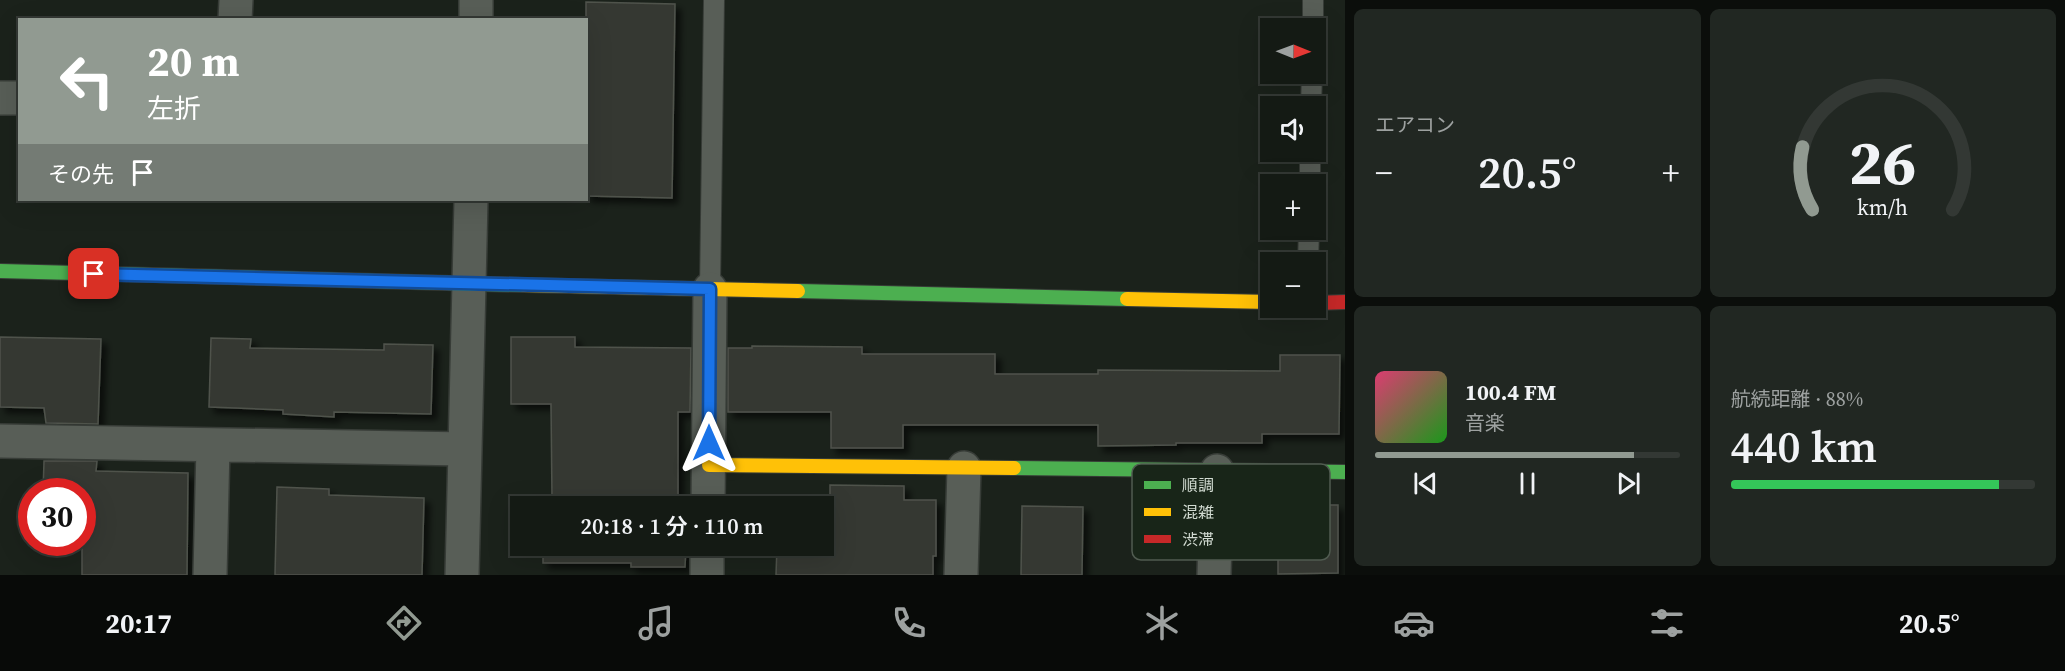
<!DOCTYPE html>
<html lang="ja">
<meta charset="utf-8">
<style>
body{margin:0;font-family:"Source Serif 4","Noto Sans JP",serif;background:#212722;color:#f1f3f6;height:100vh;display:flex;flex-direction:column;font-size:22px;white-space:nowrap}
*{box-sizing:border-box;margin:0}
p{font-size:20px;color:#9da1a0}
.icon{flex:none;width:33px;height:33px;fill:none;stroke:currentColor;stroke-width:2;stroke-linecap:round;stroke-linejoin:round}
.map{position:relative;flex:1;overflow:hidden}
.sheet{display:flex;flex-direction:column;gap:9px;padding:9px;background:#0b0e0b;width:720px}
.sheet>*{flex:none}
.top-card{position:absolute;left:18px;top:18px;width:570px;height:183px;border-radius:0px;box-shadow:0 6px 24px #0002,0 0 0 2px #333834;background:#919a91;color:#fff;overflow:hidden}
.needle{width:39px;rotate:91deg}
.controls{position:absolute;left:1260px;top:18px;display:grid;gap:12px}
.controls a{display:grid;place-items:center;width:66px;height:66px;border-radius:0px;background:#141a14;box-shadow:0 6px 24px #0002,0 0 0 2px #333834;font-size:30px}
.speed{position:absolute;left:18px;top:478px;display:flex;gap:12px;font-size:30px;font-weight:700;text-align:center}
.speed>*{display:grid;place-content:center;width:78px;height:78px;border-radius:50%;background:#141a14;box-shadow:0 6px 24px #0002,0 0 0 2px #333834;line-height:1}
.speed .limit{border:9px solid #d22;background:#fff;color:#111}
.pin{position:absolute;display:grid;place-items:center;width:51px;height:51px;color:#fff;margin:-26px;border-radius:12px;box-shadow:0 3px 9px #0006}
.me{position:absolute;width:66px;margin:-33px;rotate:0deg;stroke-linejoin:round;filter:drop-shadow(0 0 4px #0008)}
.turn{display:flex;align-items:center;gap:21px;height:126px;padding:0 30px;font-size:27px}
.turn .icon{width:78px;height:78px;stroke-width:2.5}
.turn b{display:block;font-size:42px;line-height:51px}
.then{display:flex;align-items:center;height:57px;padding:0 30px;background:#0003;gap:12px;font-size:22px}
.big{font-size:45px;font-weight:600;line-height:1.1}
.sheet .card{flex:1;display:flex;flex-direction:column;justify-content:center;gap:9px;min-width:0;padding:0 21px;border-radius:9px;background:#212722}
.sheet .dial{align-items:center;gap:0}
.dial svg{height:156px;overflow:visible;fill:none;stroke:#333834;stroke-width:7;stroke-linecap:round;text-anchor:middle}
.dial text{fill:#f1f3f6;stroke:none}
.song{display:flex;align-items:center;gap:18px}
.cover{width:72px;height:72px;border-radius:9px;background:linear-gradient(135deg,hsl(340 70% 55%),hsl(120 70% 35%))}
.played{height:6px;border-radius:3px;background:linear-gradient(90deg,#919a91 85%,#333834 85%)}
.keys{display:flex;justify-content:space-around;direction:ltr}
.heat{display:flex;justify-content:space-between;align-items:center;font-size:33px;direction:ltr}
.charge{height:9px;border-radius:4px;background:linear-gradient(90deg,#34c759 88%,#333834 0)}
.sheet .tiles{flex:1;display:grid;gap:9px;grid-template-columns:repeat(2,1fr)}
.trip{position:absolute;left:510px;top:496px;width:324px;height:60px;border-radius:0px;background:#141a14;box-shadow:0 6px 24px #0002,0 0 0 2px #333834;font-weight:600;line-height:60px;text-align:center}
.tab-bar{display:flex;height:96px;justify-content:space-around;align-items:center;background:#080a08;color:#9da1a0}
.tab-bar .icon{width:42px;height:42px}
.tab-bar .current{color:#919a91}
.tab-bar b{font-size:27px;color:#f1f3f6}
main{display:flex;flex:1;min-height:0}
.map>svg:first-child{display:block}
</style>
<main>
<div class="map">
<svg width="1345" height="575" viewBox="0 0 1345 575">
<defs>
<filter id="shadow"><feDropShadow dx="5.5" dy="5.5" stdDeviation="3" flood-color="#0009"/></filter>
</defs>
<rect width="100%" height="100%" fill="#1b221b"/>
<path fill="#363932" stroke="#4f534c" stroke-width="1.5" filter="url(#shadow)" d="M586 2 675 4 672 198 586 196Z
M0 337 101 339 98 424 46 423 44 408 0 407Z
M511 337H575V347L691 348 690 412H678V504L686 503V507H543V500H552L551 404H511Z
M211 338 251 339 250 348 384 350V344L433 345 431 414 334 412V417L283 414V410L209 407Z
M752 346 862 347V354H995V374H1098V370L1280 371V355H1340L1339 434H1262V443H1176V445L1098 446V425H903V448H831V412H728V348H752Z
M44 461H97L96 471 188 473 187 575H82V492H43Z
M830 485 904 486V500H936V556H933V575H776L777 546H824V507H777V498H830Z
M277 487 329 489V495L424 498 422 575H275Z
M1278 505H1338V573L1278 574Z
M1022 506 1083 507 1082 575H1021Z
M543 546H686L685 567H631V563H543Z"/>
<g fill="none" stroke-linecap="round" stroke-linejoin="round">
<g stroke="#373c37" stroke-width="22">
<path id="lane" d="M1313 28V0
M1311 106 1312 74
M1310 184V152
M1308 262 1309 230
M710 289 714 0"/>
</g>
<g stroke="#373c37" stroke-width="36">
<path id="street" d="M235 20 236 0
M476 20V0
M0 98H20
M0 441 465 449
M708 507 710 289
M210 575 213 446
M462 575 471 200
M707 575V546
M961 575 964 468
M1214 575 1217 471"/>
</g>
<g stroke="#373c37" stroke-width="16">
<path id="fast" d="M0 271 524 285
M798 291 1127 299
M1014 468 1345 472"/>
</g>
<g stroke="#373c37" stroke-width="16">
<path id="slow" d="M524 285 798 291
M1127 299 1270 302
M709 465 1014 468"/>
</g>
<g stroke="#373c37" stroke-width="16">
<path id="jam" d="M1316 303 1345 302"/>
</g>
<use href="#lane" stroke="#585e57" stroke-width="20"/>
<use href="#street" stroke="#585e57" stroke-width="33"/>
<use href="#fast" stroke="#4caf50" stroke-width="14"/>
<use href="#slow" stroke="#ffc107" stroke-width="14"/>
<use href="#jam" stroke="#c62828" stroke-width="14"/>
</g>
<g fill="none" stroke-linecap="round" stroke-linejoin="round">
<g stroke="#114b97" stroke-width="15">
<path id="route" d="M94 274 710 289 709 443"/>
</g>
<use href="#route" stroke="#1a73e8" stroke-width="10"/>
</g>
<rect x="1132" y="464" width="198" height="96" rx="9" fill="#182518" stroke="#505b50" stroke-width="1.5"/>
<rect x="1144" y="481" width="27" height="8" fill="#4caf50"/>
<rect x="1144" y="508" width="27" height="8" fill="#ffc107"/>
<rect x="1144" y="535" width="27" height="8" fill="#c62828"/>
<g font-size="16" fill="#d1dad1">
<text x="1182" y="491">順調</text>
<text x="1182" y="518">混雑</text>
<text x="1182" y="545">渋滞</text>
</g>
</svg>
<div class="controls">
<a><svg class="needle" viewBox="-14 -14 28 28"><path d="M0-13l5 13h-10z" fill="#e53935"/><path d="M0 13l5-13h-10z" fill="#9da1a0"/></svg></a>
<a><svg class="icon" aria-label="sound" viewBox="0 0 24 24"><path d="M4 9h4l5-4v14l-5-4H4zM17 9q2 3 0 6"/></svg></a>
<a>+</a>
<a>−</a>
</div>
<div class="speed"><div class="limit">30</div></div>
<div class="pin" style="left:94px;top:274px;background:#d93025"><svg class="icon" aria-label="arrive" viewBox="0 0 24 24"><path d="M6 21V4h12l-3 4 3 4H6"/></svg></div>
<svg class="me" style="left:709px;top:443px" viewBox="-20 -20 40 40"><path d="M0-17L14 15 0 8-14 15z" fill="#1a73e8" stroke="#fff" stroke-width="4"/></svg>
<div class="trip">20:18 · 1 分 · 110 m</div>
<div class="top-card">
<div class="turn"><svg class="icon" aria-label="left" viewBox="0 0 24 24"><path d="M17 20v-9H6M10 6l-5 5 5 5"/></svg><div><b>20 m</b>左折</div></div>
<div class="then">その先<svg class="icon" aria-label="arrive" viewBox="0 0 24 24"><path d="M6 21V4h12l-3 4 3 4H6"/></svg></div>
</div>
</div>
<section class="sheet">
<div class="tiles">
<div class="card"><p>エアコン</p>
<div class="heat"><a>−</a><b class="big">20.5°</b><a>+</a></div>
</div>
<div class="card dial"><svg viewBox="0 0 100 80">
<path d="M14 69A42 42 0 1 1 86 69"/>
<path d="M14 69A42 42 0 0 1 9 37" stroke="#919a91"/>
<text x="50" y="56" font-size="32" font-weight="700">26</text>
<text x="50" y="72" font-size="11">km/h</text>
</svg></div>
<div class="card">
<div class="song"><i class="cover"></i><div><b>100.4 FM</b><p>音楽</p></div></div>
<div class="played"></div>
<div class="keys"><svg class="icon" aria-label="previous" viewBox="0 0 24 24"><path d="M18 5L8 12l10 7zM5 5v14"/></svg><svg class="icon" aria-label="pause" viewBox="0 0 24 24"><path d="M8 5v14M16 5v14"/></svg><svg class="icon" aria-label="next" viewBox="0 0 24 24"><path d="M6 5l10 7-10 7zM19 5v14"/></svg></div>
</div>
<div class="card"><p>航続距離 · 88%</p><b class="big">440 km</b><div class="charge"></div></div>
</div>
</section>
</main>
<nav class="tab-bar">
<b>20:17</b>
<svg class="icon current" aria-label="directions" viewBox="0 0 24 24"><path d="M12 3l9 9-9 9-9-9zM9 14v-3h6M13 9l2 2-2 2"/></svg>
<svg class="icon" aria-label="music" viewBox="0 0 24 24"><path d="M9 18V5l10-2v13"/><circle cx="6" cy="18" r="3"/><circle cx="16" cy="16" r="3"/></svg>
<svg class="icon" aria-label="phone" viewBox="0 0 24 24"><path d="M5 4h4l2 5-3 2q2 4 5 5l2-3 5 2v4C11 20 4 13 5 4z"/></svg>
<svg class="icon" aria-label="climate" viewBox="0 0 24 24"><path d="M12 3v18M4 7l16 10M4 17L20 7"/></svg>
<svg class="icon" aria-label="car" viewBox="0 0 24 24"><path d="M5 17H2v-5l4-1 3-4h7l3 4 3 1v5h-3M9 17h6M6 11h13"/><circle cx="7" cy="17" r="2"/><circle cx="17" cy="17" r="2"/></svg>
<svg class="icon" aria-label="filters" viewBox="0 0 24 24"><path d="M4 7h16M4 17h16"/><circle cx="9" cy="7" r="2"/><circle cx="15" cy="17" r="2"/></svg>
<b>20.5°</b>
</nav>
